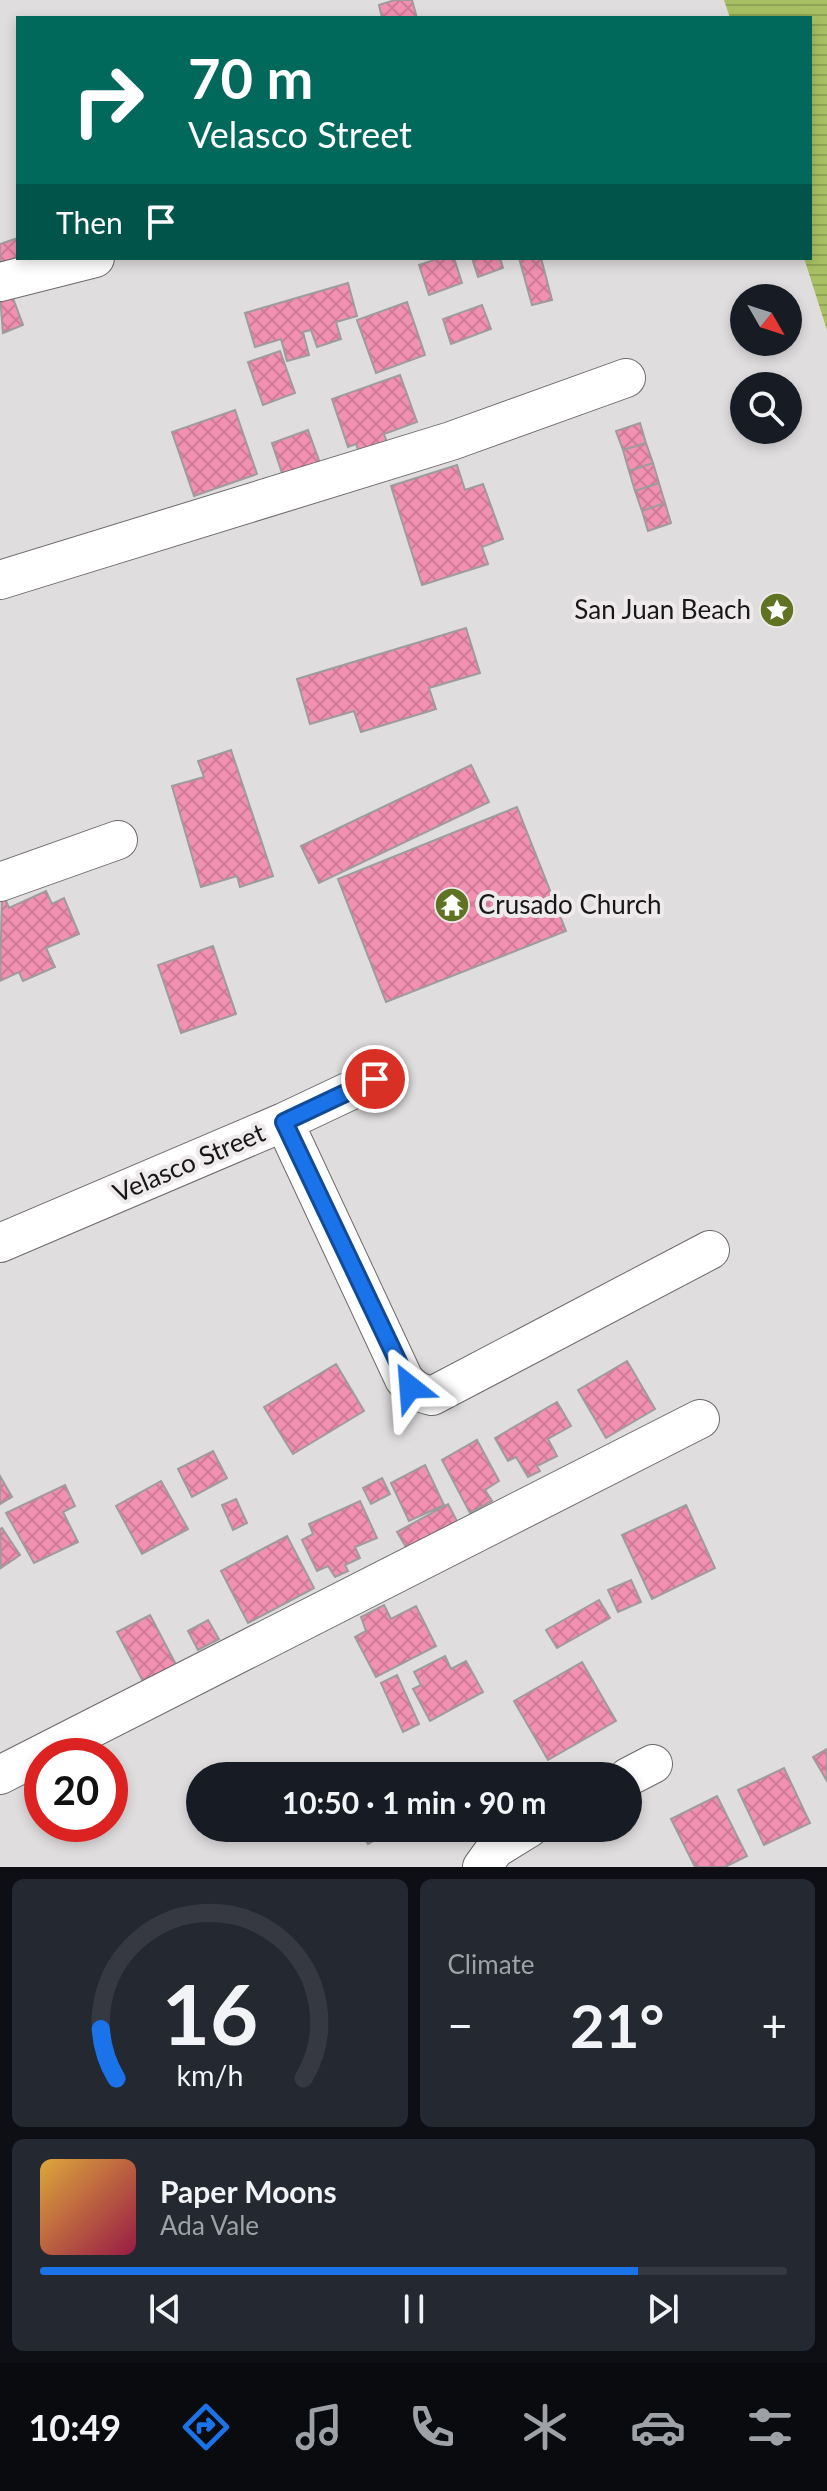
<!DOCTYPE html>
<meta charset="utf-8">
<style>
body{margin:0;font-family:Lato,sans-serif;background:#242831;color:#f1f3f6;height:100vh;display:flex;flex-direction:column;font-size:30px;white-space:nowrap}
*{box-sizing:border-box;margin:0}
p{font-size:26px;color:#9ea1a6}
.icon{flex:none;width:44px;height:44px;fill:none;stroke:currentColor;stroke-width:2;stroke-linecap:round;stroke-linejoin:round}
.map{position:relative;height:1867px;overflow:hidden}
.side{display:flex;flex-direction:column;gap:12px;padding:12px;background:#0d0f14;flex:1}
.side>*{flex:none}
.guide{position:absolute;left:16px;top:16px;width:796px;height:244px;border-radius:0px;box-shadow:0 4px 12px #0003;background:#00695c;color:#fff;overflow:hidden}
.needle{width:52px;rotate:129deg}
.controls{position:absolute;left:730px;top:284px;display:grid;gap:16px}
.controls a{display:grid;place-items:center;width:72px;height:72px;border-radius:50%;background:#171b24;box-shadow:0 4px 12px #0003;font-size:40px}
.speed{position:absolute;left:24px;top:1738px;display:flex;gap:16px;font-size:40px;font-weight:700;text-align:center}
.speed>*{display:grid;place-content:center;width:104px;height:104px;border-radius:50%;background:#171b24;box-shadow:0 4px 12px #0003;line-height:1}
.speed .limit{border:12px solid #d22;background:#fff;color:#111}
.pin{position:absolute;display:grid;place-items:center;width:68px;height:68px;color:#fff;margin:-34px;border:4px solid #fff;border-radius:50%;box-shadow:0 2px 8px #0007}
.me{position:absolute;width:88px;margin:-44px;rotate:332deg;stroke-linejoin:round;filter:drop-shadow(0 0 6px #0008)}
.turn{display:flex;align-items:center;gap:28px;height:168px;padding:0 40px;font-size:36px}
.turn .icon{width:104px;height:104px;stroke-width:2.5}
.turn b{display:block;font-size:56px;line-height:68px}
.then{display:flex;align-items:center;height:76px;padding:0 40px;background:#0003;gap:16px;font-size:30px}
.big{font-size:60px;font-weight:700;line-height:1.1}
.side .card{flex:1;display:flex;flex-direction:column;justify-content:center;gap:12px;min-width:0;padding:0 28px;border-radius:12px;background:#242831}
.side .dial{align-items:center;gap:0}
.dial svg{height:208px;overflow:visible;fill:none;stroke:#363941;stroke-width:7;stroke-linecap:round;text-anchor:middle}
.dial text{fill:#f1f3f6;stroke:none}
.song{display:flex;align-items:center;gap:24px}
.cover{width:96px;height:96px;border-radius:12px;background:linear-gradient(135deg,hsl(40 70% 55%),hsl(340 70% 35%))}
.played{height:8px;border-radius:4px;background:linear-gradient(90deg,#1a73e8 80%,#363941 80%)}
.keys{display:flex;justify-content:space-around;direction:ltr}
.heat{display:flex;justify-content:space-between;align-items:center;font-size:44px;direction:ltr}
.side .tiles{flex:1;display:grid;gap:12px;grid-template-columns:1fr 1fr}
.card:last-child{grid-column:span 2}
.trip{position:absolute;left:186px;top:1762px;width:456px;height:80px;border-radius:40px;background:#171b24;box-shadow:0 4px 12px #0003;font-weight:700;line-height:80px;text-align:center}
.tab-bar{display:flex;height:128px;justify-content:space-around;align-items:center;background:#090b0e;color:#9ea1a6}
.tab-bar .icon{width:56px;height:56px}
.tab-bar .selected{color:#1a73e8}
.tab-bar b{font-size:36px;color:#f1f3f6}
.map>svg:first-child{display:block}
</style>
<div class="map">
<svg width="827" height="1867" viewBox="0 0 827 1867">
<defs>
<pattern id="water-rules" width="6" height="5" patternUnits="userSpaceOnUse" patternTransform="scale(2)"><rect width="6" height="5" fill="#a8c063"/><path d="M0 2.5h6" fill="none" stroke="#90a455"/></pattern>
<pattern id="building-cross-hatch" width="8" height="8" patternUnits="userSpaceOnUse" patternTransform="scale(2)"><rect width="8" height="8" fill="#f290b2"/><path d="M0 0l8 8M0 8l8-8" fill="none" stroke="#cf7b98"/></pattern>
</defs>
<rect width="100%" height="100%" fill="#e0ddde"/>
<path fill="url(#water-rules)" d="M724 0H827V330L804 258H810V18H730Z"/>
<path fill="url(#building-cross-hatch)" stroke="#9e9b9b" stroke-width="2" d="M395 0H412L417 18H382L379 5Z
M18 238V258L0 265V244Z
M440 258H454L462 283 429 295 419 265Z
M472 258H500L503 268 478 277Z
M519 258H541L552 300 532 305Z
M348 283 357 316 336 322 341 339 317 347 311 330 303 332 309 355 287 361 281 339 255 347 245 313Z
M11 293 23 325 3 333 0 297Z
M407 302 425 355 376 373 357 320Z
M482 305 491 329 451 344 443 319Z
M280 351 295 393 263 405 248 362Z
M400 375 417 422 384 434 390 451 362 461 356 444 348 447 332 399Z
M235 410 257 474 194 496 172 432Z
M640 423 646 443 623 450 616 431Z
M308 430 321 466 284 479 272 443Z
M646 443 653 463 629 471 623 450Z
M653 463 659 483 635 491 629 471Z
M457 465 465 490 483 484 503 539 482 547 488 564 422 585 391 486Z
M659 483 665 503 642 511 635 491Z
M665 503 671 523 648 531 642 511Z
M466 628 480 673 429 688 436 709 361 732 354 711 310 724 297 679Z
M231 750 273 876 240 887 237 876 201 887 172 786 204 777 198 761Z
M471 765 489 802 319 883 301 846Z
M517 807 566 931 386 1002 338 879Z
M2 891 9 908 46 891 52 904 64 898 79 934 46 948 55 967 23 981 19 972 0 981Z
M213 946 236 1014 181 1033 158 965Z
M627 1361 655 1409 606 1438 578 1390Z
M336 1364 364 1411 293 1454 264 1407Z
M557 1402 571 1426 548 1439 557 1456 537 1466 540 1471 528 1477 516 1457 508 1461 495 1438Z
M477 1440 499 1481 485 1490 492 1501 470 1513 442 1460Z
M213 1451 227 1478 192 1497 178 1469Z
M425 1465 444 1505 409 1521 391 1483Z
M0 1476 12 1497 0 1504Z
M382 1478 390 1494 371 1504 363 1488Z
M161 1481 188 1529 142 1554 116 1506Z
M65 1485 75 1506 63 1512 78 1542 34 1563 6 1513Z
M236 1499 247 1523 233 1530 222 1505Z
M360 1501 377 1538 355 1547 360 1558 345 1565 348 1571 335 1577 328 1566 317 1571 302 1540 313 1534 309 1524Z
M448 1504 457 1521 407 1549 397 1532Z
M686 1505 715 1568 652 1599 622 1535Z
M2 1528 20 1555 1 1568 0 1529Z
M287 1536 314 1588 248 1623 221 1571Z
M631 1580 641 1602 618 1612 608 1590Z
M599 1600 610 1618 557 1648 546 1630Z
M384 1605 391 1619 416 1606 436 1646 376 1677 355 1637 366 1631 361 1617Z
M150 1615 181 1674 148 1691 117 1632Z
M208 1620 219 1639 198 1650 188 1631Z
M445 1656 451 1669 466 1661 483 1692 430 1721 413 1689 421 1685 414 1672Z
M582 1662 616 1721 548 1760 514 1701Z
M397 1675 419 1724 403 1732 381 1683Z
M827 1749V1781L813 1757Z
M784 1768 810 1823 764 1845 738 1790Z
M717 1796 747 1856 725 1867H695L671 1819Z
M359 1828H395L368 1844Z"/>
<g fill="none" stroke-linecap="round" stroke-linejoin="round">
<g stroke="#6d6a6b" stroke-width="40">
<path id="minor" d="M0 282 95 258
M0 580 451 441 626 378
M0 882 118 840
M284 1122 404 1379C412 1389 419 1393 432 1396L710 1250
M0 1243 284 1122 375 1079
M0 1775 700 1419
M628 1777 653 1764
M482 1867 495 1849 529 1828"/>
</g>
<use href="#minor" stroke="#fff" stroke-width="38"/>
</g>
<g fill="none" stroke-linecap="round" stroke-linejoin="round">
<g stroke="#114b97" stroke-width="20">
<path id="route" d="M375 1079 284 1122 410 1387"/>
</g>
<use href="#route" stroke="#1a73e8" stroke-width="14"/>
</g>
<defs>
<g id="sight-disc" transform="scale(1.8)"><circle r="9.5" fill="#607322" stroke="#eeeaeb"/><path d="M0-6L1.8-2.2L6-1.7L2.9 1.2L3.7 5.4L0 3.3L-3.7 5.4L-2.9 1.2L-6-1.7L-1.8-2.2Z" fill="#fff"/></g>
<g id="temple-disc" transform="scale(1.8)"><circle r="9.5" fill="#607322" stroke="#eeeaeb"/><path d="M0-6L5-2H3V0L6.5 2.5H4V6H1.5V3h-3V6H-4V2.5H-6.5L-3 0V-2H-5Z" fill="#fff"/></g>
</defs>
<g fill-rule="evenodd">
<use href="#sight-disc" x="777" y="610"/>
<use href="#temple-disc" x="452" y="905"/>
</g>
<g text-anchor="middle" stroke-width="8" stroke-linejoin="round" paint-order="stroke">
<g font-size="26" fill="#181717" stroke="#eeeaeb" text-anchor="end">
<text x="751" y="619">San Juan Beach</text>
<text x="478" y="914" text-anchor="start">Crusado Church</text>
</g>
<g font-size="26" fill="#181717" stroke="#eeeaeb">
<text transform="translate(189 1163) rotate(-23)" y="9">Velasco Street</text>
</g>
</g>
</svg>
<div class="controls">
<a><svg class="needle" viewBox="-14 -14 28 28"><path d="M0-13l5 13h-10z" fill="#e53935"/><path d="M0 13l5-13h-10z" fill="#9ea1a6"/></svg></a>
<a><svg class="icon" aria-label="search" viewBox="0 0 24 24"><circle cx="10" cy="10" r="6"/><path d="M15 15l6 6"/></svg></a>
</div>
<div class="speed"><div class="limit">20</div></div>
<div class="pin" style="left:375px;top:1079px;background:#d93025"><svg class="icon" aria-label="arrive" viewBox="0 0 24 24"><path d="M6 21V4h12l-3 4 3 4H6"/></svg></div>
<svg class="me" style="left:410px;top:1387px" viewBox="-20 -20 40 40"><path d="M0-17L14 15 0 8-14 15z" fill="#1a73e8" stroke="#fff" stroke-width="4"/></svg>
<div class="trip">10:50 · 1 min · 90 m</div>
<div class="guide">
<div class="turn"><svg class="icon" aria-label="right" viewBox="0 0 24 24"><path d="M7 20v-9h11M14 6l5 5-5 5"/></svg><div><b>70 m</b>Velasco Street</div></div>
<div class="then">Then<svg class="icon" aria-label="arrive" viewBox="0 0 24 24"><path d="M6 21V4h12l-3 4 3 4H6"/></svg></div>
</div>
</div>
<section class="side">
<div class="tiles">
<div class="card dial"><svg viewBox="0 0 100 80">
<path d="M14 69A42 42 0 1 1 86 69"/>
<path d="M14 69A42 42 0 0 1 8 50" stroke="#1a73e8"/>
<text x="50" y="56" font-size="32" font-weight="700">16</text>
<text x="50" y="72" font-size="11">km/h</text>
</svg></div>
<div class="card"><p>Climate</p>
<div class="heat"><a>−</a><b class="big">21°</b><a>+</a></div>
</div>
<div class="card">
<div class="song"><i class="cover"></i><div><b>Paper Moons</b><p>Ada Vale</p></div></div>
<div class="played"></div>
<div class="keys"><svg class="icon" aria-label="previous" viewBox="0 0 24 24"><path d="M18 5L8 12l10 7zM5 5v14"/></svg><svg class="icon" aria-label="pause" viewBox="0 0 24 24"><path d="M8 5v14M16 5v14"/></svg><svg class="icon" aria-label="next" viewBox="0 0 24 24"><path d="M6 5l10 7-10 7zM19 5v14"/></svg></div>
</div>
</div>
</section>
<nav class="tab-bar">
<b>10:49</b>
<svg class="icon selected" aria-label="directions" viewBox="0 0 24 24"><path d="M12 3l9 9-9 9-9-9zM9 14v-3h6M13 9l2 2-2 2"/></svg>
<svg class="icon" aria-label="music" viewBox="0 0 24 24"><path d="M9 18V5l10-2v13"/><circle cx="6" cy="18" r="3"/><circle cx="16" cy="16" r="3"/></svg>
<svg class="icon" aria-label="phone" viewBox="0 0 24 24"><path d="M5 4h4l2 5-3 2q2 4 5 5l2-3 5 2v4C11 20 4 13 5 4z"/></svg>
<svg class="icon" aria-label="climate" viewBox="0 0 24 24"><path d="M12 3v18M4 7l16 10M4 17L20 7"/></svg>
<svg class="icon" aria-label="car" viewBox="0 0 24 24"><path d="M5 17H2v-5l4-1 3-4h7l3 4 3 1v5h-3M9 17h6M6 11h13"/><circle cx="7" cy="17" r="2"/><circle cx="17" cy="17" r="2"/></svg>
<svg class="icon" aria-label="filters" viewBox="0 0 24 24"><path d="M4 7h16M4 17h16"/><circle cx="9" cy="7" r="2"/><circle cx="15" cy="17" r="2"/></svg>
</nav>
